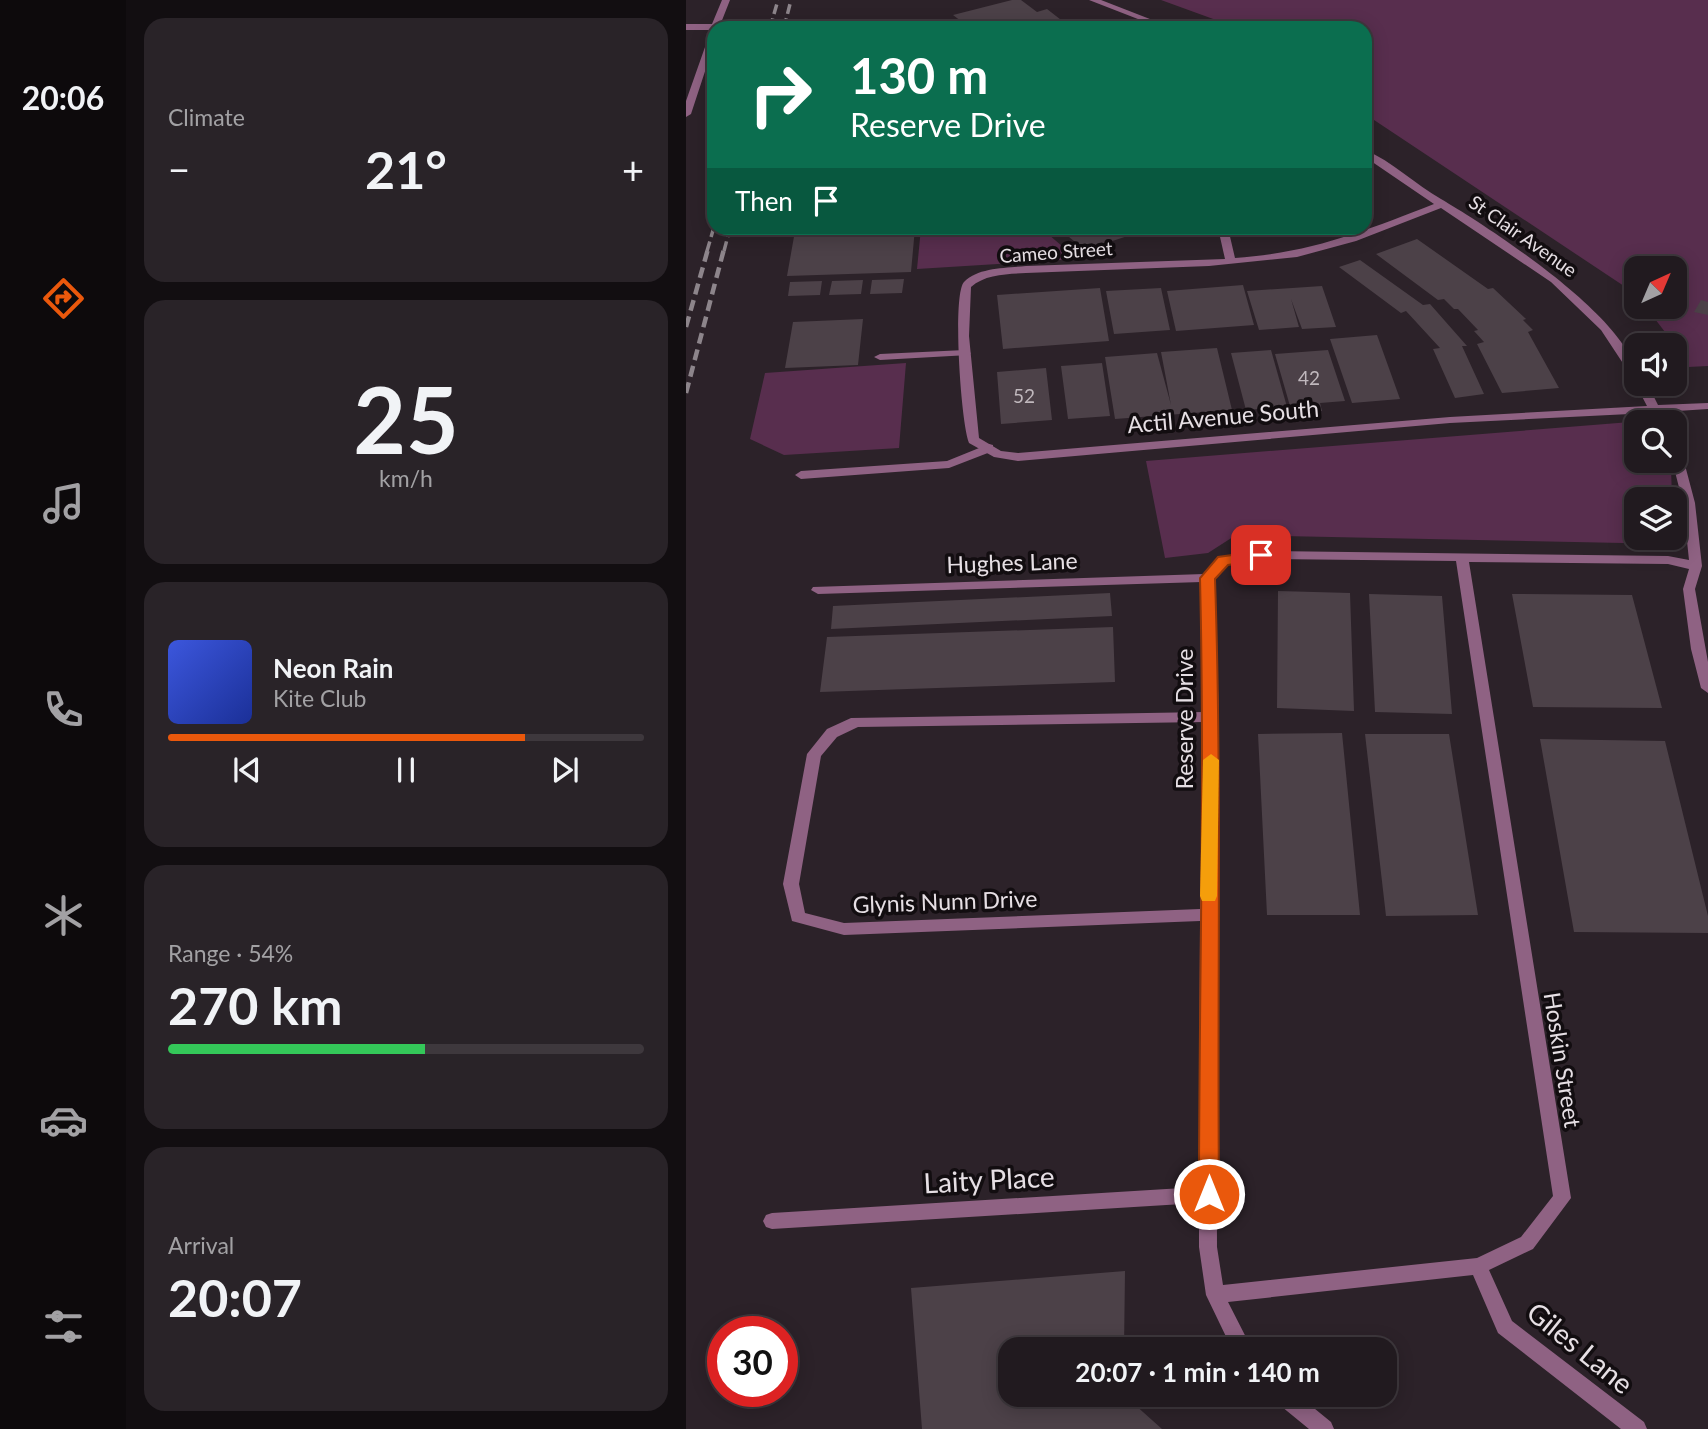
<!DOCTYPE html>
<meta charset="utf-8">
<style>
body{margin:0;font-family:Lato,sans-serif;background:#292328;color:#f1f3f6;height:100vh;display:flex;flex-direction:column;font-size:26px;white-space:nowrap}
*{box-sizing:border-box;margin:0}
p{font-size:23px;color:#a2a1a4}
.icon{flex:none;width:38px;height:38px;fill:none;stroke:currentColor;stroke-width:2;stroke-linecap:round;stroke-linejoin:round}
.map{position:relative;flex:1;overflow:hidden}
.drawer{display:flex;flex-direction:column;gap:18px;padding:18px;background:#120e11;width:560px}
.drawer>*{flex:none}
.top-card{position:absolute;left:21px;top:21px;width:665px;height:214px;border-radius:21px;box-shadow:0 4px 18px #0003,0 0 0 2px #3e383d;background:#0b6e4f;color:#fff;overflow:hidden}
.needle{width:46px;rotate:44deg}
.buttons{position:absolute;left:938px;top:256px;display:grid;gap:14px}
.buttons a{display:grid;place-items:center;width:63px;height:63px;border-radius:14px;background:#211a1f;box-shadow:0 4px 18px #0003,0 0 0 2px #3e383d;font-size:35px}
.speed{position:absolute;left:21px;top:1316px;display:flex;gap:14px;font-size:35px;font-weight:700;text-align:center}
.speed>*{display:grid;place-content:center;width:91px;height:91px;border-radius:50%;background:#211a1f;box-shadow:0 4px 18px #0003,0 0 0 2px #3e383d;line-height:1}
.speed .limit{border:10px solid #d22;background:#fff;color:#111}
.pin{position:absolute;display:grid;place-items:center;width:60px;height:60px;color:#fff;margin:-30px;border-radius:14px;box-shadow:0 4px 10px #0006}
.me{position:absolute;width:77px;margin:-38px;rotate:0deg;stroke-linejoin:round;filter:drop-shadow(0 0 5px #0008)}
.turn{display:flex;align-items:center;gap:24px;height:147px;padding:0 28px;font-size:32px}
.turn .icon{width:91px;height:91px;stroke-width:2.5}
.turn b{display:block;font-size:49px;line-height:60px}
.then{display:flex;align-items:center;height:66px;padding:0 28px;background:#0003;gap:14px;font-size:26px}
.big{font-size:52px;font-weight:700;line-height:1.1}
.drawer .card{flex:1;display:flex;flex-direction:column;justify-content:center;gap:10px;min-width:0;padding:0 24px;border-radius:21px;background:#292328}
.drawer .dial{align-items:center;gap:0}
.dial b{font-size:91px;line-height:1}
.song{display:flex;align-items:center;gap:21px}
.cover{width:84px;height:84px;border-radius:10px;background:linear-gradient(135deg,hsl(230 70% 55%),hsl(230 70% 35%))}
.played{height:7px;border-radius:4px;background:linear-gradient(90deg,#ea580c 75%,#3e383d 75%)}
.keys{display:flex;justify-content:space-around;direction:ltr}
.heat{display:flex;justify-content:space-between;align-items:center;font-size:38px;direction:ltr}
.charge{height:10px;border-radius:5px;background:linear-gradient(90deg,#34c759 54%,#3e383d 0)}
.trip{position:absolute;left:312px;top:1337px;width:399px;height:70px;border-radius:21px;background:#211a1f;box-shadow:0 4px 18px #0003,0 0 0 2px #3e383d;font-weight:700;line-height:70px;text-align:center}
main{display:flex;flex:1;min-height:0}
.dock{display:flex;flex-direction:column;width:126px;justify-content:space-around;align-items:center;background:#0d0a0c;color:#a2a1a4}
.dock .icon{width:49px;height:49px}
.dock .selected{color:#ea580c}
.dock b{font-size:32px;color:#f1f3f6}
.map>svg:first-child{display:block}
</style>
<main>
<nav class="dock">
<b>20:06</b>
<svg class="icon selected" aria-label="directions" viewBox="0 0 24 24"><path d="M12 3l9 9-9 9-9-9zM9 14v-3h6M13 9l2 2-2 2"/></svg>
<svg class="icon" aria-label="music" viewBox="0 0 24 24"><path d="M9 18V5l10-2v13"/><circle cx="6" cy="18" r="3"/><circle cx="16" cy="16" r="3"/></svg>
<svg class="icon" aria-label="phone" viewBox="0 0 24 24"><path d="M5 4h4l2 5-3 2q2 4 5 5l2-3 5 2v4C11 20 4 13 5 4z"/></svg>
<svg class="icon" aria-label="climate" viewBox="0 0 24 24"><path d="M12 3v18M4 7l16 10M4 17L20 7"/></svg>
<svg class="icon" aria-label="car" viewBox="0 0 24 24"><path d="M5 17H2v-5l4-1 3-4h7l3 4 3 1v5h-3M9 17h6M6 11h13"/><circle cx="7" cy="17" r="2"/><circle cx="17" cy="17" r="2"/></svg>
<svg class="icon" aria-label="filters" viewBox="0 0 24 24"><path d="M4 7h16M4 17h16"/><circle cx="9" cy="7" r="2"/><circle cx="15" cy="17" r="2"/></svg>
</nav>
<section class="drawer">
<div class="card"><p>Climate</p>
<div class="heat"><a>−</a><b class="big">21°</b><a>+</a></div>
</div>
<div class="card dial"><b>25</b><p>km/h</p></div>
<div class="card">
<div class="song"><i class="cover"></i><div><b>Neon Rain</b><p>Kite Club</p></div></div>
<div class="played"></div>
<div class="keys"><svg class="icon" aria-label="previous" viewBox="0 0 24 24"><path d="M18 5L8 12l10 7zM5 5v14"/></svg><svg class="icon" aria-label="pause" viewBox="0 0 24 24"><path d="M8 5v14M16 5v14"/></svg><svg class="icon" aria-label="next" viewBox="0 0 24 24"><path d="M6 5l10 7-10 7zM19 5v14"/></svg></div>
</div>
<div class="card"><p>Range · 54%</p><b class="big">270 km</b><div class="charge"></div></div>
<div class="card"><p>Arrival</p><b class="big">20:07</b></div>
</section>
<div class="map">
<svg width="1022" height="1429" viewBox="0 0 1022 1429">
<rect width="100%" height="100%" fill="#2c2229"/>
<path fill="#582e4e" d="M475 0H1022V366L1002 367 989 345 959 306H989V268H950V294L679 114V28H552Z
M235 228H355L391 259 231 269Z
M220 363 213 448 98 455 64 439 79 373Z
M957 421 950 422V460H981L985 467 986 499H950V537H987V544L550 535 522 553 479 558 460 461Z"/>
<path fill="#4c4148" d="M326 0H335L351 12 361 9 379 23 391 20 402 28H284L267 15Z
M238 21 246 28H215V27Z
M229 228 225 272 101 276 109 231Z
M372 228H466L399 250Z
M731 239 802 289 807 288 840 319 837 320 847 330 842 332 873 388 816 393 791 344 798 342 788 331 792 330 772 309H768L758 299 752 300 690 254Z
M674 260 737 305 744 304 781 346H776L798 394 769 398 747 349 754 348 720 311 715 313 653 267Z
M218 279 216 293 184 294 186 280Z
M177 280 175 294 143 295 146 281Z
M136 281 134 295 102 296 104 282Z
M557 285 568 325 490 331 481 291Z
M636 286 650 327 616 329 605 299 613 327 573 330 561 291Z
M414 288 423 341 317 349 311 295Z
M475 288 484 330 428 334 420 291Z
M1015 300 1022 302V315L1008 312Z
M177 319 172 365 99 368 107 322Z
M691 335 714 399 666 403 644 339Z
M531 348 546 410 429 419 419 357 471 353 485 405 475 352Z
M585 350 601 407 560 410 545 353Z
M642 350 659 401 634 403 636 411 606 413 589 354Z
M416 363 424 416 382 419 375 366Z
M360 368 366 420 315 424 311 372Z
M592 591 664 593 668 711 591 708Z
M424 593 426 616 145 629 147 606Z
M683 594 756 596 766 714 689 712Z
M826 594 946 595 976 708 847 707Z
M427 627 429 682 134 692 141 637Z
M656 733 674 915H581L572 734Z
M679 734H763L792 915 700 916Z
M854 739 979 741 1022 916V933L888 932Z
M439 1271 438 1349H324V1395H438L476 1429H236L225 1288Z"/>
<g fill="none" stroke-linecap="round" stroke-linejoin="round">
<path fill="#8f6283" fill-rule="evenodd" d="M36 0H44L33 28H28V44L5 114 0 117V101L25 30H0V24H26Z
M279 350 285 353 283 355 194 360 188 357 194 354Z
M303 444 307 445V451L263 468 115 479 109 475 115 471 261 461Z"/>
<path fill="#8f6283" fill-rule="evenodd" d="M403 0H415L487 28H475Z
M679 150C706 161 730 185 755 199 801 226 950 322 950 378L946 377 915 330 865 282 755 208 670 241 611 257 523 266 340 273C322 274 299 274 285 287L283 336 293 438 315 451 332 453 764 417 961 406 949 383 950 382 961 383 972 405 1022 403V409L976 412 981 422H969L964 413 764 423 332 461 308 457 283 443C275 424 266 295 278 282 292 267 322 268 340 266L539 259 532 228H542L549 258C624 253 679 231 748 204L679 157Z
M989 446 995 450 1009 503 1016 566 1009 589 1022 662V693L1015 688 1005 649 997 589 1003 569 982 564 783 562 885 1198 847 1249 803 1270 826 1321 958 1422 961 1429H935L812 1333 787 1275 542 1302 566 1349H546L520 1295 513 1247V1203L86 1229 80 1227 77 1221 80 1215 86 1213 513 1187 514 921 158 935 106 921 97 884 121 754 141 729 165 718 519 712 516 582 132 594 125 590 127 587 518 574 532 558 575 551 982 556 1003 560 997 503 986 460H989ZM575 559 770 561 867 1196 835 1237 791 1258 537 1285 531 1247 530 915 533 717 528 579 541 564ZM519 722 514 909 158 923 119 913 113 884 135 756 151 737 172 727Z
M587 1395H612L645 1422 648 1429H623L590 1402Z"/>
<path stroke="#8d858b" stroke-width="3.5" stroke-dasharray="10 4.5" stroke-linecap="butt" d="M84 28 92 0
M98 28 105 0
M21 251 28 227
M38 251 44 228"/>
<path stroke="#8d858b" stroke-width="4.5" stroke-dasharray="11 6" stroke-linecap="butt" d="M0 327 22 249
M0 393 38 249"/>
</g>
<path fill="#ea580c" stroke="#983908" stroke-width="2" d="M575 551 583 555 581 559 542 565 529 579C536 784 531 989 533 1194L530 1200 523 1203 516 1200 513 1194C513 989 519 783 514 578L532 557Z"/>
<path fill="#f59e0b" d="M525 754 533 760 531 896 529 901H516L514 896 517 760Z"/>
<g text-anchor="middle" stroke-width="7" stroke-linejoin="round" paint-order="stroke">
<g font-size="19" fill="#e6dfe4" stroke="#120d10">
<text transform="translate(837 236) rotate(35)" y="7">St Clair Avenue</text>
<text transform="translate(370 252) rotate(-4)" y="7">Cameo Street</text>
</g>
<g font-size="19" fill="#c0b8bd">
<text x="623" y="385">42</text>
<text x="338" y="403">52</text>
</g>
<g font-size="23" fill="#e6dfe4" stroke="#120d10">
<text transform="translate(537 417) rotate(-5)" y="8">Actil Avenue South</text>
<text transform="translate(326 563) rotate(-2)" y="8">Hughes Lane</text>
<text transform="translate(499 719) rotate(-90)" y="8">Reserve Drive</text>
<text transform="translate(259 902) rotate(-2)" y="8">Glynis Nunn Drive</text>
<text transform="translate(876 1060) rotate(81)" y="8">Hoskin Street</text>
</g>
<g font-size="28" fill="#e6dfe4" stroke="#120d10">
<text transform="translate(303 1180) rotate(-3)" y="10">Laity Place</text>
<text transform="translate(894 1348) rotate(39)" y="10">Giles Lane</text>
</g>
</g>
</svg>
<div class="buttons">
<a><svg class="needle" viewBox="-14 -14 28 28"><path d="M0-13l5 13h-10z" fill="#e53935"/><path d="M0 13l5-13h-10z" fill="#a2a1a4"/></svg></a>
<a><svg class="icon" aria-label="sound" viewBox="0 0 24 24"><path d="M4 9h4l5-4v14l-5-4H4zM17 9q2 3 0 6"/></svg></a>
<a><svg class="icon" aria-label="search" viewBox="0 0 24 24"><circle cx="10" cy="10" r="6"/><path d="M15 15l6 6"/></svg></a>
<a><svg class="icon" aria-label="layers" viewBox="0 0 24 24"><path d="M12 4l9 5-9 5-9-5zM3 14l9 5 9-5"/></svg></a>
</div>
<div class="speed"><div class="limit">30</div></div>
<div class="pin" style="left:575px;top:555px;background:#d93025"><svg class="icon" aria-label="arrive" viewBox="0 0 24 24"><path d="M6 21V4h12l-3 4 3 4H6"/></svg></div>
<svg class="me" style="left:523px;top:1194px" viewBox="-20 -20 40 40"><circle r="17" fill="#ea580c" stroke="#fff" stroke-width="3"/><path d="M0-11L8 9 0 5-8 9z" fill="#fff"/></svg>
<div class="trip">20:07 · 1 min · 140 m</div>
<div class="top-card">
<div class="turn"><svg class="icon" aria-label="right" viewBox="0 0 24 24"><path d="M7 20v-9h11M14 6l5 5-5 5"/></svg><div><b>130 m</b>Reserve Drive</div></div>
<div class="then">Then<svg class="icon" aria-label="arrive" viewBox="0 0 24 24"><path d="M6 21V4h12l-3 4 3 4H6"/></svg></div>
</div>
</div>
</main>
